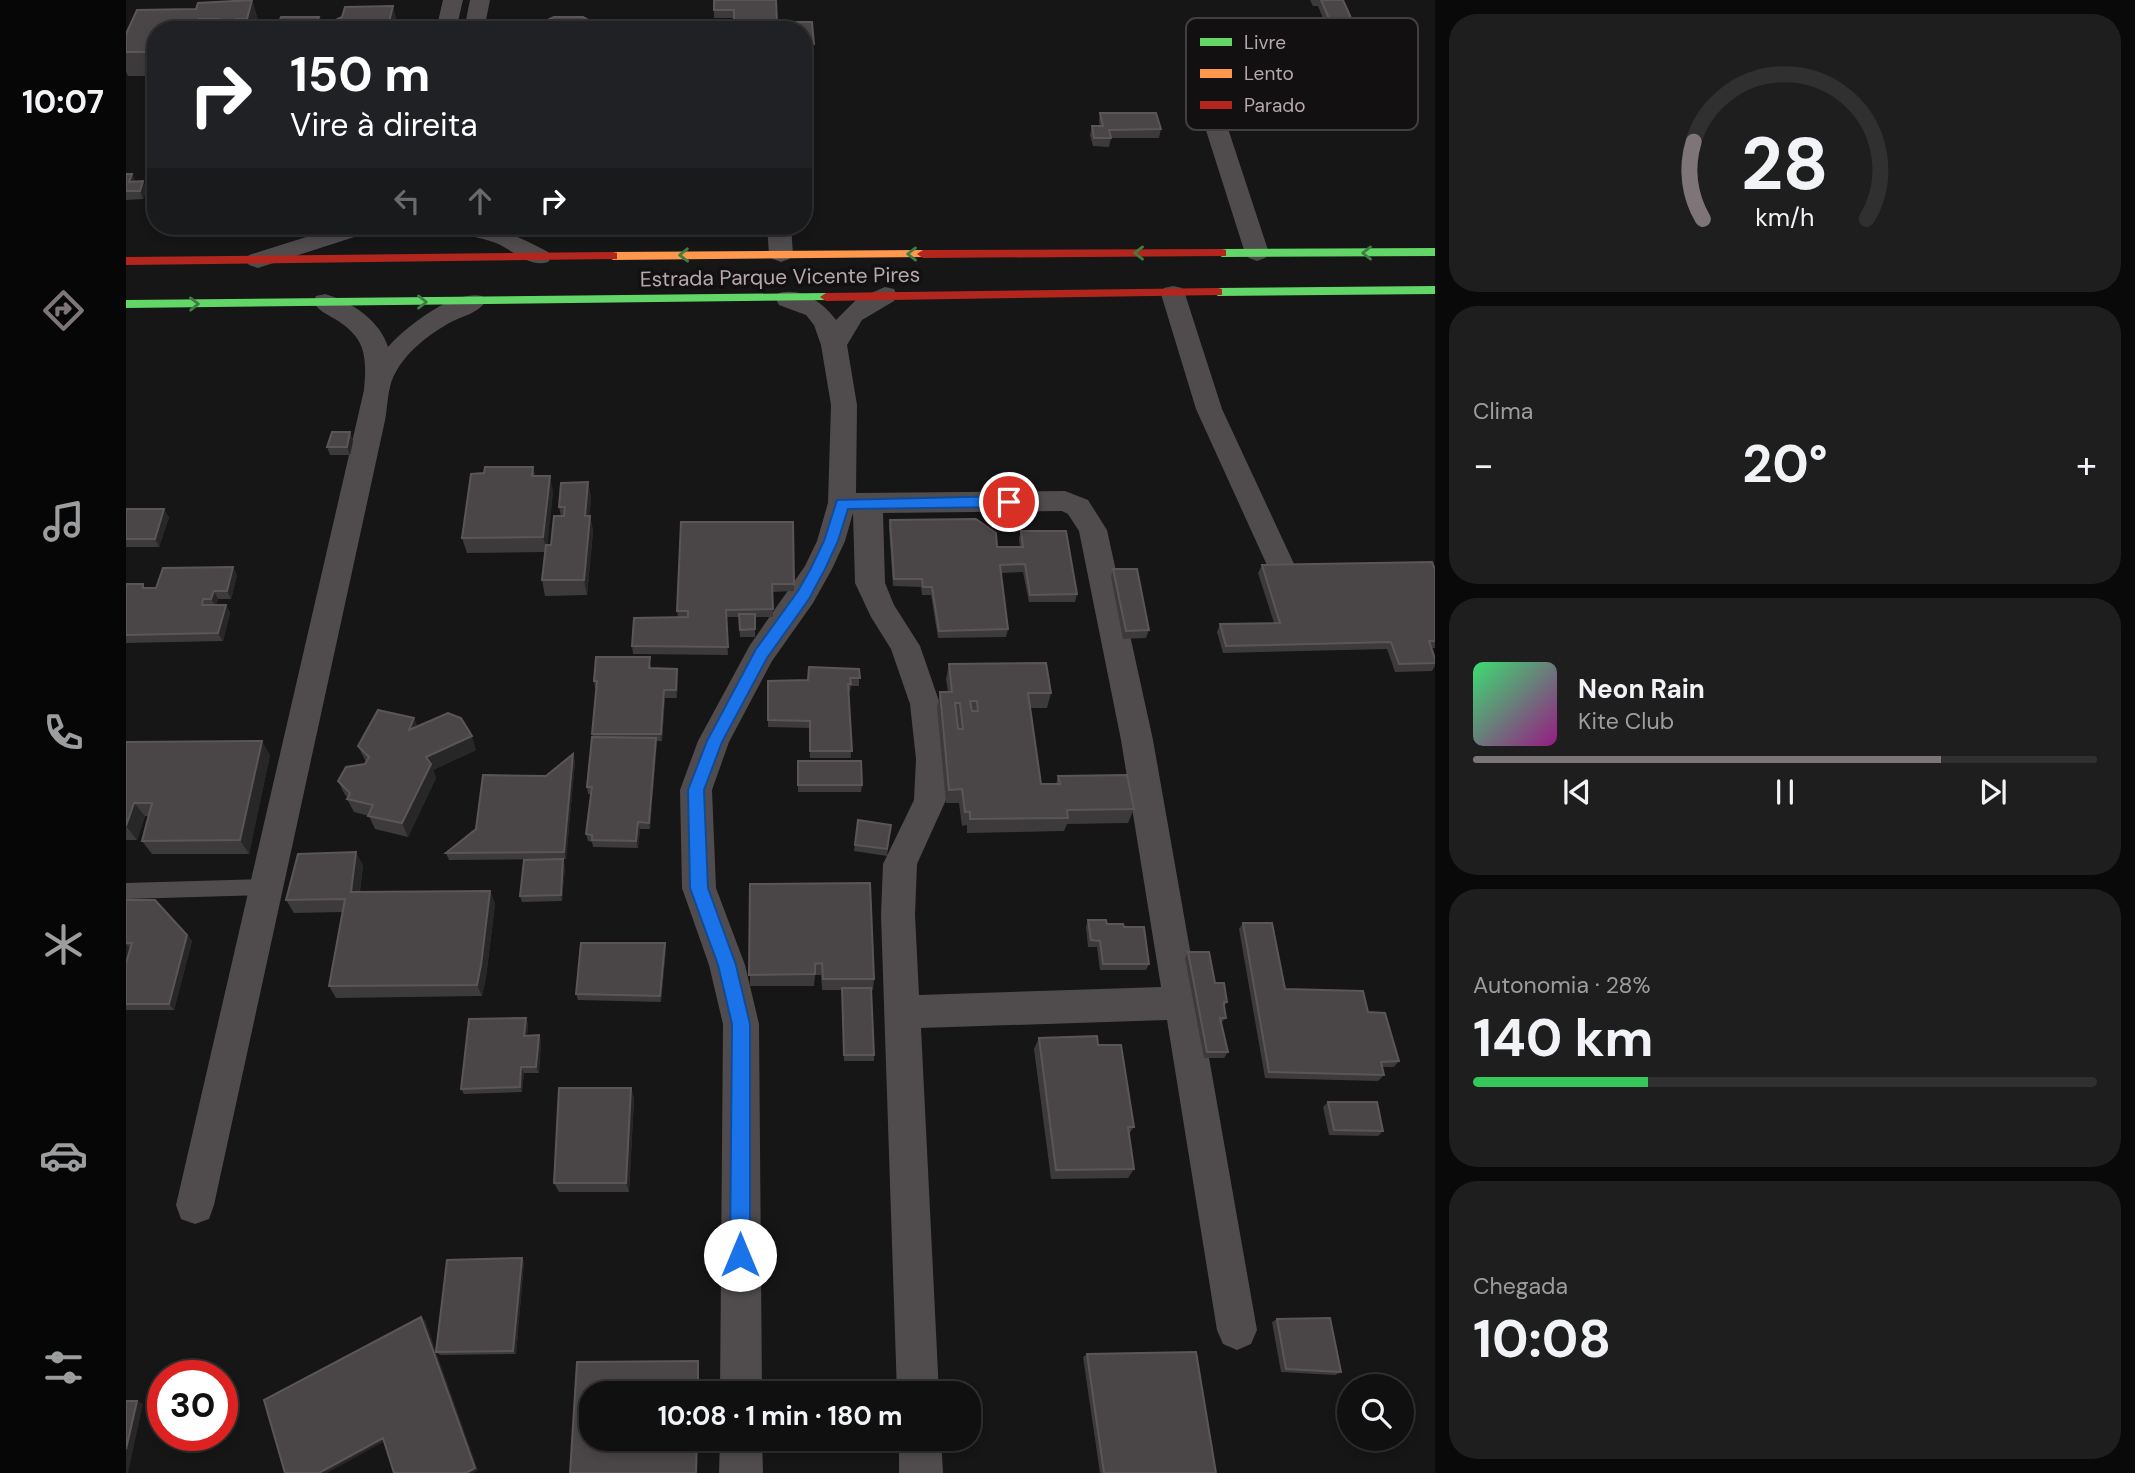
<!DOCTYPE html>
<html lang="pt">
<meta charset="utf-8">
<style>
body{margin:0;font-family:"DM Sans",sans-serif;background:#1e1e1e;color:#f1f3f6;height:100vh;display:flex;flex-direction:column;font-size:26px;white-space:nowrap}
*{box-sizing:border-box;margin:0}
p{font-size:23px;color:#9c9d9f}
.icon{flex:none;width:38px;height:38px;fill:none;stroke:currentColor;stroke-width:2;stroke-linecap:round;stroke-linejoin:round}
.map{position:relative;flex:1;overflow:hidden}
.drawer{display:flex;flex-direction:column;gap:14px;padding:14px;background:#090909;width:700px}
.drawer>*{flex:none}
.banner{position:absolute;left:21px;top:21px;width:665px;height:214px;border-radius:28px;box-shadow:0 4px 10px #0003,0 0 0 2px #303030;background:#202124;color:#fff;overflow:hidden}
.controls{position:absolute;left:1211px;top:1374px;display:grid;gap:14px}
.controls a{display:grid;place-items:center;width:77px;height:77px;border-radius:50%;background:#101010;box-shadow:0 4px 10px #0003,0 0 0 2px #303030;font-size:35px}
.speed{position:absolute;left:21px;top:1360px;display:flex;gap:14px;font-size:35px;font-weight:700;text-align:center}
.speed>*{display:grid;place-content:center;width:91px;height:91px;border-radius:50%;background:#101010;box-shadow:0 4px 10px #0003,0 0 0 2px #303030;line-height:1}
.speed .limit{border:10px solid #d22;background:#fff;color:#111}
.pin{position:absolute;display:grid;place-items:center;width:60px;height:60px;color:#fff;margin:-30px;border:4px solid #fff;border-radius:50%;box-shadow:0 2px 7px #0007}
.me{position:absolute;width:77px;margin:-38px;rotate:0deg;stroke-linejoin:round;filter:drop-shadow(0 0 5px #0008)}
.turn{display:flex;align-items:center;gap:24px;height:147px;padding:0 28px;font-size:32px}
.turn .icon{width:91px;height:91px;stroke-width:2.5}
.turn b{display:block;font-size:49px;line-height:60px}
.lanes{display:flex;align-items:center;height:66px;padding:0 28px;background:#0003;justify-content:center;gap:35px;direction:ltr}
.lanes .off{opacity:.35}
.big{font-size:52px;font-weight:700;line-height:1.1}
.drawer .widget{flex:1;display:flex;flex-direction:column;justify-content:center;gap:10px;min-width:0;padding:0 24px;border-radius:28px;background:#1e1e1e}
.drawer .dial{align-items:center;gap:0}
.dial svg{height:182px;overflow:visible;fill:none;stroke:#303030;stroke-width:7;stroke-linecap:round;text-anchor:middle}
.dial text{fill:#f1f3f6;stroke:none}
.song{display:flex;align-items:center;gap:21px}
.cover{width:84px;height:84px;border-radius:10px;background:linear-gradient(135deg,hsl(140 70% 55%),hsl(310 70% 35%))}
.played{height:7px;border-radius:4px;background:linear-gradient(90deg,#7e7579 75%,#303030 75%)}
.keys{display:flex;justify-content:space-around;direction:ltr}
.heat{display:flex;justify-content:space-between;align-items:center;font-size:38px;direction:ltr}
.charge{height:10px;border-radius:5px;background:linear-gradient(90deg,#34c759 28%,#303030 0)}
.trip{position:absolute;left:453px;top:1381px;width:402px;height:70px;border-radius:28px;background:#101010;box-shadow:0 4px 10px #0003,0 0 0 2px #303030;font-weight:700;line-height:70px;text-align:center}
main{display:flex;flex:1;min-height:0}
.tabs{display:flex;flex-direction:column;width:126px;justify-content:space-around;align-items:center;background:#060606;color:#9c9d9f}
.tabs .icon{width:49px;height:49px}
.tabs .active{color:#7e7579}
.tabs b{font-size:32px;color:#f1f3f6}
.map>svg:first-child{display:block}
</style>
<main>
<nav class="tabs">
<b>10:07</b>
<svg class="icon active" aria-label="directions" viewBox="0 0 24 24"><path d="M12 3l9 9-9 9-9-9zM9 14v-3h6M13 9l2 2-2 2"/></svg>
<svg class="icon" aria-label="music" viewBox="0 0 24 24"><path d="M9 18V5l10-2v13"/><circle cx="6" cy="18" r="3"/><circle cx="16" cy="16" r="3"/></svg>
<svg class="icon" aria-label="phone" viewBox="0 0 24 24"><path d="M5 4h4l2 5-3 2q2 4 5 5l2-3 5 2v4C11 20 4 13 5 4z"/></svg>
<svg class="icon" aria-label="climate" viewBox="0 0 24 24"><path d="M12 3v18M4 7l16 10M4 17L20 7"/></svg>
<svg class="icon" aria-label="car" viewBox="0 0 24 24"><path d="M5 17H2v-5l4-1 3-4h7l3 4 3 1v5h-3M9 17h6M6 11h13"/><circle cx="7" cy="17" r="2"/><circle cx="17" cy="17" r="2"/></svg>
<svg class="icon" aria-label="filters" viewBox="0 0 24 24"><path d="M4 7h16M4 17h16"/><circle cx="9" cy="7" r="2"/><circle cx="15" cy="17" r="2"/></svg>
</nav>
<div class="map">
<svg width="1309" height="1473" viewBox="0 0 1309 1473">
<rect width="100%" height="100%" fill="#161616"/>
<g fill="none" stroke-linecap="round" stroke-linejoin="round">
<path fill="#504c4d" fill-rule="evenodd" d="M141 879 147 882 149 887 147 892 141 895 0 899V883Z"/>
<path fill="#504c4d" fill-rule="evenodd" d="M317 0H337L330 30H310Z
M344 0H364L358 30H338Z
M1075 74 1083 75 1086 80 1143 253 1139 258 1131 261 1123 258 1119 253 1064 80 1067 75Z
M215 226H251L247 231 132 268 123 265 120 260 123 255Z
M321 226C363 224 385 232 422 252L426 257 422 262C403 268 387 250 370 243 356 238 339 235 325 231Z
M641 226H665L667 254 663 259 655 262 647 259 643 254Z
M1047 286 1056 288 1059 294 1096 409 1169 566 1165 574 1155 577 1145 574 1070 409 1035 294 1038 288Z
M759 287 768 289 771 295 768 301 736 320 721 345 731 405 730 493 939 491 962 500 981 530 1027 740 1131 1330 1125 1344 1111 1350 1097 1344 1091 1330 1041 1020 795 1028 813 1393H771L755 915 757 864 788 800 790 759 784 704 765 649 745 617 729 583 727 513 719 541 706 569 687 603 646 661 603 742 586 790 590 888 619 965 633 1024 636 1393H594L597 1024 583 965 556 888 554 790 572 741 624 645 679 566 691 541 702 503 705 405 695 345 688 325 680 315 653 305 650 299 653 293C675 287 698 303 710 320L731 299ZM936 511 942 514 953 531 995 740 1035 987 793 995 789 915 791 864 820 800 822 759 814 704 794 646 768 605 759 583 757 513Z
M199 294C224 301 254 320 262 347 279 327 328 289 356 296L359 302C353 312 338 316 327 321 302 334 271 358 264 387 261 399 261 413 258 425L88 1205 83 1219 69 1224 55 1219 50 1205 238 390C241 356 240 338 209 319 200 314 192 310 187 302L190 296Z
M594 1438H636L637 1473H593Z
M773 1438H815L817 1473H773Z"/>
<path fill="#63d668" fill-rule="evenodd" d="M1309 248V256L1096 257 1090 253 1096 249Z
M1309 286V294L1092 296 1086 292 1092 288Z
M700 293 704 294V300L0 308V300Z"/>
<path fill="#ff974d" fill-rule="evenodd" d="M797 250 801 251V257L487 260 481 256 487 252Z"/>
<path fill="#b3261e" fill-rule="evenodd" d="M1096 249 1100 250V256L797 258 791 254 797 250Z
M487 252 491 253V259L0 265V257Z
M1092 288 1096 289V295L700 301 694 297 700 293Z"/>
</g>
<path fill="#3d3a3c" d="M126 0 133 24 132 30H30V76H2L0 72V34L70 9Z
M588 0H650L651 22H686L687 53H677V30H608V18H588Z
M1184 0H1217L1230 29 1227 38H1205L1192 6H1187Z
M1156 27 1180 43 1177 50 1179 55 1190 67H1228L1229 64 1270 97 1263 113 1115 114 1100 70 1104 54 1124 53 1123 49 1125 41H1133L1132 38 1135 30H1155Z
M974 113 1035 129 1033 138H985L983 147 967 146 964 135 966 126H974L973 121Z
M0 174 10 181H17L21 190 17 199 0 200Z
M224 432 227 441 224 455H204L201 447Z
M407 467 409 476 427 491 421 545H425L435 516 433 507 462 482 465 498 463 516H464L467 531 461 595 419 596 416 580 419 552 341 553 336 538 358 473Z
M0 509 43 517 33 547H0Z
M764 520 871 547H894L893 539 895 531 951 594 949 602H903L897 572 875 573 882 629 880 637 812 638 805 595H796L795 587 767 586 763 528Z
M667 522 668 591 646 592 647 617H629V637H614L613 617H600L602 655 507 654 506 646 552 617 551 611Z
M1136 565 1309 570V648H1305L1309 659V666L1306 671 1269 672 1261 649 1097 653 1091 632 1094 624 1148 623 1132 573Z
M107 567 111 575 105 599H92L90 605H100L104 613 97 641 0 643V584L19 588H30Z
M987 569 1023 630 1020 638 997 639 985 577Z
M823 664 925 693 921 708H904L915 784H930L932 776 1008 809 1002 823 941 824 938 831 841 833V825L836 826 833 803H820L811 707 814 692H822L820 679Z
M525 665V668L551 669 552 676 551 698H539L536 741H530L524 829H514L512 848 467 847 466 842 462 841 460 834 465 794H462L461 787 467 737 466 734 471 688H469L468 681Z
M733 669V686H725L724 692 723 691 725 758H684V728L642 727V681L682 680Z
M291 726 350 750 307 770 310 778 282 837 249 829 243 816 228 812 221 799 222 797 219 795 212 781 239 764 240 762 232 746Z
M0 742 144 755 123 854H26L16 841 23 816H19L11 840H0Z
M449 761 440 859 323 860 320 853Z
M672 761 736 785 735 792H672Z
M732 820 765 825 761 856 728 851Z
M237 865 234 891H364L369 904 360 977 356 996 210 998 203 986 216 912 168 913 160 900Z
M439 866 436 901 396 902 394 896Z
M624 884 748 979 747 990H745L748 1055V1061H718L716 990H696L695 975H689L688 986H624Z
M0 900 61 935 66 941 48 1010H0Z
M962 920 998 927 1023 964 1020 970H974L971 947H962L960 927Z
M1117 923 1159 989 1273 1061 1268 1067H1256L1258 1075 1252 1081 1139 1078 1113 929Z
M539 943 540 949 535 1002 452 1000 450 994Z
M1062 952 1089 983 1101 1002 1098 1007 1100 1018 1095 1023 1102 1052 1098 1058H1078L1059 958Z
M402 1023 401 1036 413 1035 415 1041 413 1073H398L396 1092 338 1094 335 1089Z
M913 1038 972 1045 1008 1127 1003 1134 1008 1169 1002 1178 925 1179 908 1049Z
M505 1088 508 1099 503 1192H433L428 1183Z
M1202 1102 1257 1131 1252 1136 1203 1135 1197 1107Z
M398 1262 390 1354 314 1355 310 1352Z
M1151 1319 1215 1372 1209 1375 1155 1372 1146 1322Z
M961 1354 1090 1473H974L957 1357Z"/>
<path fill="#282727" d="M126 0 133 24 132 30H124L121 19Z
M267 6 273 30H261Z
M193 17 197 30 190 25Z
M73 19 76 30H73L71 23Z
M110 19 114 30H111L109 23Z
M6 174 10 182H3Z
M17 181 21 190 17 199 14 191Z
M224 432 227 441 224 455 221 447Z
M424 476 427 491 421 552 417 537Z
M462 482 465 498 462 532 459 516Z
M38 509 43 517 33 547 29 539Z
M464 516 467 531 461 595 458 580Z
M107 567 111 575 105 599 101 591Z
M88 591 92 599 90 607 85 599Z
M100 605 104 613 97 641 92 633Z
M551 669 552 676 551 698 550 690Z
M538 690 539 698 536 741 535 734Z
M288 718 294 732 283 730Z
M346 736 350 750 307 770 310 778 282 837 276 823 300 757Z
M530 738 531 745 524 829 523 823Z
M136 741 144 755 123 854 114 840Z
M447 754 449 761 440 859 438 852Z
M8 803 19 816 11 840 0 826Z
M512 822 514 829 512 848 510 841Z
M230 852 237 865 232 904 225 892Z
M437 859 439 866 436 901 435 895Z
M364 891 369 904 360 977 356 996 351 985Z
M61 935 66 941 48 1010 43 1004Z
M539 943 540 949 535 1002 534 996Z
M0 944 5 949 0 964Z
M400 1018 402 1023 400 1042 398 1036Z
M413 1035 415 1041 413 1073 410 1067Z
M395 1067 398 1073 396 1092 394 1087Z
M505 1088 508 1099 503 1192 500 1183Z
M396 1258 398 1262 390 1354 387 1351Z
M295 1317 299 1320 352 1470 347 1473H340Z
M11 1401 17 1404 2 1473H0V1449Z
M257 1438 261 1440 201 1473H193Z"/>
<path fill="#4a4648" stroke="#5b5558" stroke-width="2" fill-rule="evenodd" d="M126 0 121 19H110L109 23H91L93 19H73L71 23H61L59 30H30V52H0V34L11 10 70 9 72 3Z
M588 0H650L651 22H686L688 44H677V30H608V10H588Z
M1195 0H1217L1230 29 1208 30Z
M267 6 261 30H150L155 17H193L190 25H211L205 22 216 17 219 7Z
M428 17H457L470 24 469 30H392L394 22H417Z
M974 113H1030L1035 129 983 130 985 138H968L966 126H977Z
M0 174H6L3 182 17 181 14 191H0Z
M206 432H224L221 447H201Z
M359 467H407L406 476H424L417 537 336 538 345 474 358 473Z
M462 482 459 516H464L458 580H416L420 545H425L428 516H438L439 507H433L435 483Z
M0 509H38L29 539H0Z
M850 519 870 533 871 547H897L895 531H940L951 594 904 595 899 564 874 565 882 629 813 631 806 587H797L796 579H768L764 520Z
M555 522H667L668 584H646L647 609 600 610 602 647 506 646 508 618 562 617V611H551Z
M1306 562 1309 570V641H1303L1309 659V663L1273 664 1265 642 1100 646 1094 624 1154 623 1136 565Z
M107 567 101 591H88L85 599H77L76 605H100L92 633 0 635V584H17V588H30L37 568Z
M987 569H1011L1023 630 1000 631Z
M613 614H629V629L614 630Z
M470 657H524L523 668 551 669 550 690H538L535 734H466L471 681H468Z
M920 663 925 693H902L915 784H934L932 776 1001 775 1008 809 941 810 942 818 844 819V812H839L836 789 823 790 814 692H826L823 664ZM844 701H851L852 711H846ZM829 703H834L837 729H832Z
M683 667 733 669 734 678H724L725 684H722L726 751H684V721L642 720V681L682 680Z
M252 710 288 718 283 730 322 713 335 718 346 736 300 757 305 764 276 823 242 816 247 805 221 799 224 793 212 781 220 767 239 764 243 757 232 746Z
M466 737 530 738 523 823 512 822 510 841 466 840V835L460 834 466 787H461Z
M136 741 114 840 16 841 26 803H8L0 826V742Z
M447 754 438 852 320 853 350 829 357 775 420 776Z
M672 761H735L736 785H672Z
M732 820 765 825 761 849 729 845Z
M230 852 225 892 364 891 355 965 351 985 203 986 219 899 160 900 172 854Z
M437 859 435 895 394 896 398 860Z
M744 883 748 979H697L696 963 689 964V974L623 975 624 884Z
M0 900H29L61 935 43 1004H0V963L6 943H0Z
M962 920H980L981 924H997L998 927H1018L1023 964H977L974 941 965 940Z
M1117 923H1146L1159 989 1237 991 1242 1012 1259 1013 1273 1061 1255 1062 1258 1075 1143 1072Z
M455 943H539L534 996 450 994Z
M1062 952H1083L1089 983H1098L1101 1002H1098V1006L1100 1018H1094L1102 1052H1081Z
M716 988H745L748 1055H718Z
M400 1018 398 1036 413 1035 410 1067H395L394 1087 335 1089 343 1019Z
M971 1036 972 1045H995L1008 1127H1002L1008 1169 930 1170 913 1038Z
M433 1088H505L500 1183H428Z
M1202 1102H1251L1257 1131 1208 1130Z
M396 1258 387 1351 310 1352 321 1260Z
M295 1317 349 1468 340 1473H268L257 1438 193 1473H159L138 1400Z
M1204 1318 1215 1372 1160 1369 1151 1319Z
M1070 1352 1090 1473H978L961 1354Z
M572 1361V1393H466V1438H571L570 1473H444L451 1362Z
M0 1401H11L0 1449Z"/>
<defs><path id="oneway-chevron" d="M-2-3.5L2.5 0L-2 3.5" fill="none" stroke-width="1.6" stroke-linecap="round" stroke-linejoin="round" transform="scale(1.75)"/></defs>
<g stroke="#3f7d40">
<use href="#oneway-chevron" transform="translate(1013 253) rotate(180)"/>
<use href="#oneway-chevron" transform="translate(1241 253) rotate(-180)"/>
<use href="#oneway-chevron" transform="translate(786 254) rotate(180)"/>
<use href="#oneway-chevron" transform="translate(558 255) rotate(179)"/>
<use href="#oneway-chevron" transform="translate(296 302)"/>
<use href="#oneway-chevron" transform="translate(68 304) rotate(-1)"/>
</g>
<path fill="#1a73e8" stroke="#114b97" stroke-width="2" d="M883 496 890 502 883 507 722 509 712 541 699 569 683 599 641 658 596 742 578 790 582 888 610 965 624 1024V1255L621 1262 614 1265 607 1262 604 1255 606 1024 592 965 564 888 562 790 581 741 630 649 672 591 685 568 698 541 711 500Z"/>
<g text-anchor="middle" stroke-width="7" stroke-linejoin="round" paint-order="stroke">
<g font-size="21" fill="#b6a8ae" stroke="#121010">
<text transform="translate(654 277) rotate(-1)" y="7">Estrada Parque Vicente Pires</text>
</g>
</g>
<rect x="1060" y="18" width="232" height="112" rx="10" fill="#121010" stroke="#433e3f" stroke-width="2"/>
<rect x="1074" y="38" width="32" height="8" fill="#63d668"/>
<rect x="1074" y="69" width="32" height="9" fill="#ff974d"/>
<rect x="1074" y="101" width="32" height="8" fill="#b3261e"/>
<g font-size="19" fill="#b6a8ae">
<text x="1118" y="49">Livre</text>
<text x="1118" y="80">Lento</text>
<text x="1118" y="112">Parado</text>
</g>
</svg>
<div class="controls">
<a><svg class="icon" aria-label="search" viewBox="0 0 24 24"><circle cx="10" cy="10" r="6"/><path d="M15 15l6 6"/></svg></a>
</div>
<div class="speed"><div class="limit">30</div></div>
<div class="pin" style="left:883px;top:502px;background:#d93025"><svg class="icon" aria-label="arrive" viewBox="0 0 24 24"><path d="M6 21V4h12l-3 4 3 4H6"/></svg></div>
<svg class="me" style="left:614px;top:1255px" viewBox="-20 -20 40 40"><circle r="19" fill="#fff"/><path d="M0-13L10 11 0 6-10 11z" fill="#1a73e8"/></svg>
<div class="trip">10:08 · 1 min · 180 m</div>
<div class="banner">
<div class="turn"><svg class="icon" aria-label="right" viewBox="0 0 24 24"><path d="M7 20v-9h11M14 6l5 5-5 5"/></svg><div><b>150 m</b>Vire à direita</div></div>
<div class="lanes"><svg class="icon off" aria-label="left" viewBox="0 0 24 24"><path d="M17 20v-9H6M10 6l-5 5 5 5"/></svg><svg class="icon off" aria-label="ahead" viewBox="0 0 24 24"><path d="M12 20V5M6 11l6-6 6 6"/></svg><svg class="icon" aria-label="right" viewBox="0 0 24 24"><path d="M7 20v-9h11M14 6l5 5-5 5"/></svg></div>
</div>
</div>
<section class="drawer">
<div class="widget dial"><svg viewBox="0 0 100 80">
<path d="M14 69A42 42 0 1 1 86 69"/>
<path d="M14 69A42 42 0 0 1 10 35" stroke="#7e7579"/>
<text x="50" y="56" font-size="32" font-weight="700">28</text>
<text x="50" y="72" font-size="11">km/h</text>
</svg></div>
<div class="widget"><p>Clima</p>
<div class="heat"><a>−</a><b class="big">20°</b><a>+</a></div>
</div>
<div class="widget">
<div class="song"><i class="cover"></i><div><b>Neon Rain</b><p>Kite Club</p></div></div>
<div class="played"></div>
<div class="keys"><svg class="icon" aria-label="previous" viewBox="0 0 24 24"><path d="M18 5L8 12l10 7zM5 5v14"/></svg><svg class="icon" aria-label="pause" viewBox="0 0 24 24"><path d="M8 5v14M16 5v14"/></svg><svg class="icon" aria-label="next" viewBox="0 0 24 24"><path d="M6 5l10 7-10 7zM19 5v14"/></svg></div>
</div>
<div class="widget"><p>Autonomia · 28%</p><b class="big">140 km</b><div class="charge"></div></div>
<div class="widget"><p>Chegada</p><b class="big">10:08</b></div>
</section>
</main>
